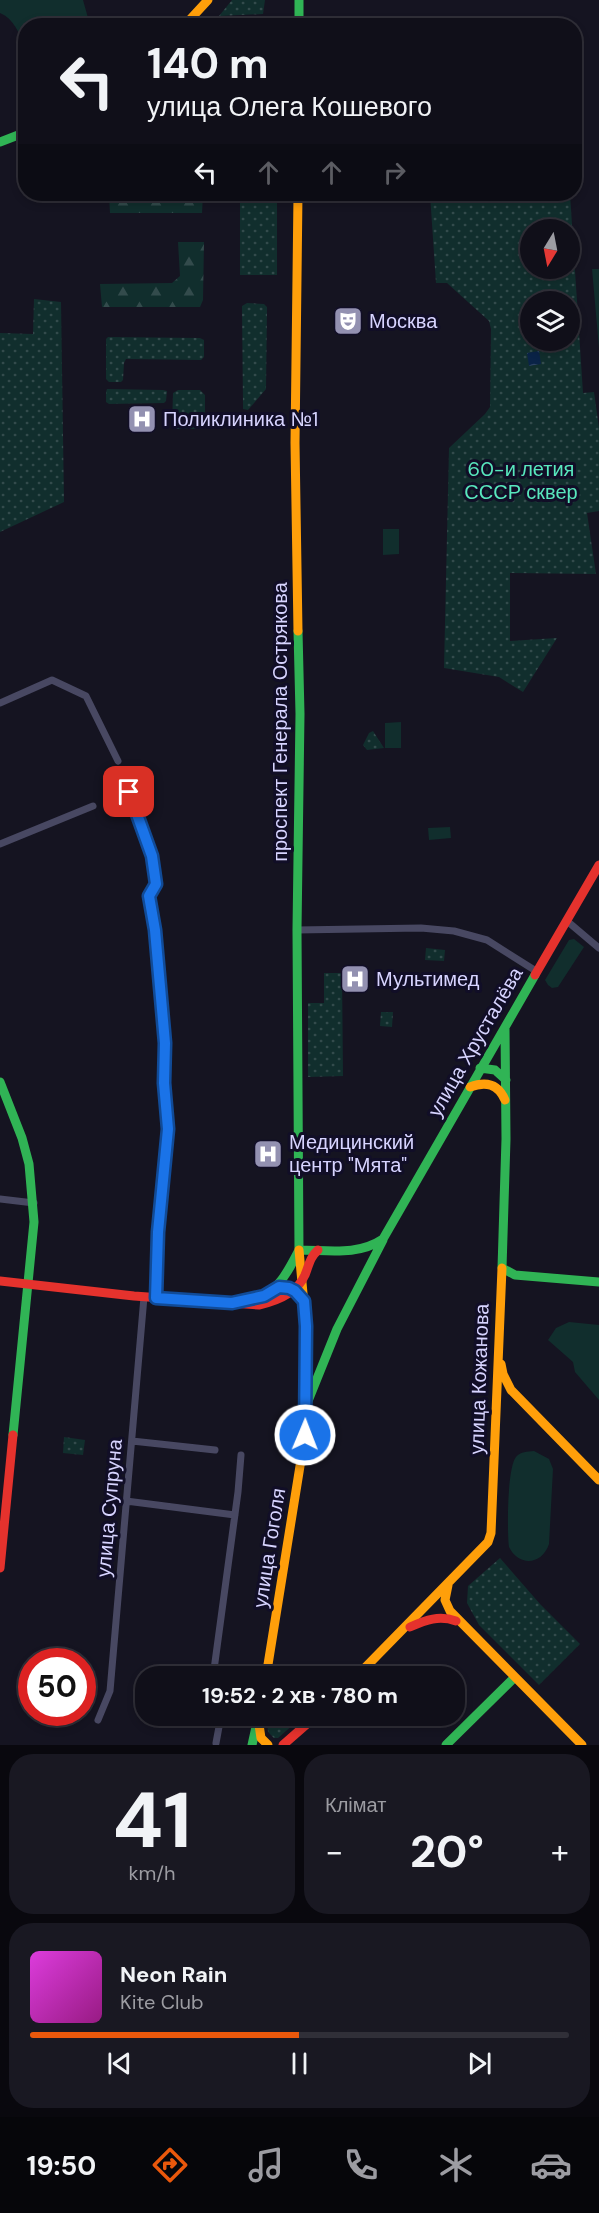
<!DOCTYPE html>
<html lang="uk">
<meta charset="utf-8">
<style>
body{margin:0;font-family:"DM Sans",sans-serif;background:#191822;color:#f1f3f6;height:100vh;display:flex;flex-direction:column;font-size:22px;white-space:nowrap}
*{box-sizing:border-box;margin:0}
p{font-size:20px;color:#9c9ca2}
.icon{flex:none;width:33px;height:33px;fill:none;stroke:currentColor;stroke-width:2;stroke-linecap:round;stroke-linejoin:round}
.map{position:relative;height:1745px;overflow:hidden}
.panel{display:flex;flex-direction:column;gap:9px;padding:9px;background:#09080e;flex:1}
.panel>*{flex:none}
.banner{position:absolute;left:18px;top:18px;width:564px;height:183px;border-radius:24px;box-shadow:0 3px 9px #0003,0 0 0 2px #302f38;background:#100f19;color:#f1f3f6;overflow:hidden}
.needle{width:39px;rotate:190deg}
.fabs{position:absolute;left:520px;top:219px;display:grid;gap:12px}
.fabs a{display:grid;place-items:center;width:60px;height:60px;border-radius:50%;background:#100f19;box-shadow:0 3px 9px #0003,0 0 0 2px #302f38;font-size:30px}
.speed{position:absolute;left:18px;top:1648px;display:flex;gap:12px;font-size:30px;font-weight:700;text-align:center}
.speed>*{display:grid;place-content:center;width:78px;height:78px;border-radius:50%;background:#100f19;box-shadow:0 3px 9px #0003,0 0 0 2px #302f38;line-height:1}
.speed .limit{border:9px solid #d22;background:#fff;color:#111}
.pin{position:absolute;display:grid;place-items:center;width:51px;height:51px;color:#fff;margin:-26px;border-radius:12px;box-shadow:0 3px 9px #0006}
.me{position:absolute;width:66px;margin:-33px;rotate:1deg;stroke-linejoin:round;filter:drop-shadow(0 0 4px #0008)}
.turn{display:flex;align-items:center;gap:21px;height:126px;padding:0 30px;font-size:27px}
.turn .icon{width:78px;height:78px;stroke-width:2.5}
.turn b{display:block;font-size:42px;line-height:51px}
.lanes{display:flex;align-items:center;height:57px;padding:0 30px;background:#0003;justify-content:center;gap:30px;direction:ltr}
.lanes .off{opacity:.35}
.big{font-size:45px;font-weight:700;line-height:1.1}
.panel .card{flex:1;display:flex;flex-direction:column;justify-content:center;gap:9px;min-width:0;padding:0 21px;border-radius:24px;background:#191822}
.panel .dial{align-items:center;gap:0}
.dial b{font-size:78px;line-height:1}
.song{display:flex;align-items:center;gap:18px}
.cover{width:72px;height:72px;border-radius:9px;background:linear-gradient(135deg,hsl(300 70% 55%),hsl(310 70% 35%))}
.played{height:6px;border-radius:3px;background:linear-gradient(90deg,#ea580c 50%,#302f38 50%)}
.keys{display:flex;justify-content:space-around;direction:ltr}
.heat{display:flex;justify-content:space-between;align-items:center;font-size:33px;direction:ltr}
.panel .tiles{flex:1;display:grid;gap:9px;grid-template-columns:1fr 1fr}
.card:last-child{grid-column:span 2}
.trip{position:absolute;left:135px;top:1666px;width:330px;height:60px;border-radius:24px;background:#100f19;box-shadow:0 3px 9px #0003,0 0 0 2px #302f38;font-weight:700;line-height:60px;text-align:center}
.tab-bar{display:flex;height:96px;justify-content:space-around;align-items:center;background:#06060a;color:#9c9ca2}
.tab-bar .icon{width:42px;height:42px}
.tab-bar .current{color:#ea580c}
.tab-bar b{font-size:27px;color:#f1f3f6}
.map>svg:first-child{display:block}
</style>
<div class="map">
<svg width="599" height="1745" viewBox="0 0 599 1745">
<defs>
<pattern id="forest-firs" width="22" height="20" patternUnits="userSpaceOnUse" patternTransform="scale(1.5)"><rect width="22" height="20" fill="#112e2d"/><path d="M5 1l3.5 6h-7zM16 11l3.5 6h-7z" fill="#334b4c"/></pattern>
<pattern id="park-dots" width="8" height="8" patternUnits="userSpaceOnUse" patternTransform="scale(1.5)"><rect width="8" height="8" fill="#112e2d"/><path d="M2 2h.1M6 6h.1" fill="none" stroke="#334b4c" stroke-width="1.8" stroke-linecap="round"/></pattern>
<pattern id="water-waves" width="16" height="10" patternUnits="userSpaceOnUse" patternTransform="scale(1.5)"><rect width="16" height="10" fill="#0a2347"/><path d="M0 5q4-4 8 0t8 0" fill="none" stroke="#2d4263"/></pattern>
</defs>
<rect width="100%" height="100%" fill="#151421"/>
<path fill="#112e2d" d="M0 0H83L90 25 26 26 25 46C19 33 14 19 0 13Z
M592 269H599V348Z
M383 529H399V554L383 555Z
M401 722V748H385V723Z
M450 827 451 838 429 840 428 828Z
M574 939 584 947 558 987 552 988 548 985 545 980 569 940Z
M569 1322 599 1325V1400L575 1372 573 1362 548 1340 556 1328Z
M534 1451 549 1459 553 1469 549 1544C542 1565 519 1567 509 1547 507 1532 507 1468 516 1457 521 1451 527 1452 534 1451Z"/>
<path fill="url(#forest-firs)" d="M203 194 202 213H110L109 195Z
M178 242H204L203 300 200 307H102L100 284 172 283 180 276Z"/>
<path fill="url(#park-dots)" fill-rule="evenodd" d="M232 0H265L263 14 219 16Z
M240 194H277V275H240Z
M430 194H570L583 393 594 392 599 428V511L587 513 596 574 510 573V641L557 638 523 692 499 677 444 668 449 448 485 414 490 407 491 329 489 321 447 283H436ZM531 230H570V268H531ZM531 302H570V340H531Z
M34 299 61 302 64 502 0 532V333L33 334Z
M247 303 264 304 267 307 266 389 248 410 243 409V406L242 306Z
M108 337 200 338 204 340V357L201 360 126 359 124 363 123 380 121 382H109L106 379V339Z
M107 389 163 390 167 391 166 401 164 403 109 404 106 402V392Z
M178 390H200L205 395V423L200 429H174L172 426 173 393Z
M373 731 384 748 367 750 363 745 369 733Z
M426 948 445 950 444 961 425 960Z
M324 973H342L343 1076 308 1077V1003H324Z
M381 1012H393L392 1027 380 1026Z
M64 1437 85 1440 83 1455 63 1453Z
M500 1558 540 1604 580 1644 539 1685 479 1625 467 1603 468 1586Z
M267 1716H303L278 1738H274L268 1732Z"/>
<path fill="url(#water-waves)" d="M539 351 541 364 529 366 527 353Z"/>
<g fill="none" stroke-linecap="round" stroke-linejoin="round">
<path stroke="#484862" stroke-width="7" d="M0 703 52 680 86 696 118 761
M129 792 152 856 156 884 149 896 155 930 165 1043 164 1083 168 1129 158 1231 156 1298
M0 844 93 806
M567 921 599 948
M297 930 421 928 454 931 487 940 536 971
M0 1199 34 1203
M132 1441 215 1450
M126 1501 235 1515
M213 1677 238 1492 241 1455
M98 1720 110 1691 144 1297
M216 1743 221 1716"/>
<path stroke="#30b455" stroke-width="9" d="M299 0V26
M0 142 26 132
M298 631 300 714 297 930 299 1250
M505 1029 506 1139 502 1268 515 1275 599 1282
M480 1068 495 1070 506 1080
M0 1082 22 1138 29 1164 34 1222 13 1435
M299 1250C328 1250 358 1256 383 1239L535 975
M244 1301C278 1293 284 1279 299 1250
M308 1401 337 1329 383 1240
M252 1745 256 1727
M446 1745 514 1678"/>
<path stroke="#ff9f0a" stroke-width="9" d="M184 26 208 0
M298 194 295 443 298 631
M470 1087C486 1081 498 1084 505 1100
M501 1364 503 1374 511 1390 599 1480
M448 1585 445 1600 450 1611 582 1745
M266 1677 305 1435 306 1326 299 1250
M356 1677 488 1542 491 1533 502 1268
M258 1718 261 1738 268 1745"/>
<path stroke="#e5322d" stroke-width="9" d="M535 975 599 865
M0 1281 134 1296 259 1305C277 1301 297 1293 305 1275 309 1265 310 1257 318 1250
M0 1568 13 1435
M410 1627C426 1620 439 1615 456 1621
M283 1745 316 1716"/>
</g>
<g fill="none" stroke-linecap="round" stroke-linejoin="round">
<g stroke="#114b97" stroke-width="15">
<path id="route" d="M129 792 152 856 156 884 149 896 155 930 165 1043 164 1083 168 1129 158 1232 156 1298 232 1303 264 1296 279 1287 289 1288 295 1291 304 1301 306 1326 305 1435"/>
</g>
<use href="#route" stroke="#1a73e8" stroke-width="10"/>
</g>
<defs>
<g id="theatre-square" transform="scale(1.5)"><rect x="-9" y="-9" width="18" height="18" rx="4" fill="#9391b1" stroke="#110e27"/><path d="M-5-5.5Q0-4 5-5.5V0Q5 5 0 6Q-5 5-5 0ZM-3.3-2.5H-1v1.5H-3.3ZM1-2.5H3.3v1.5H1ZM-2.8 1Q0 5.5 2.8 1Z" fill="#fff"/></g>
<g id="hospital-square" transform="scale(1.5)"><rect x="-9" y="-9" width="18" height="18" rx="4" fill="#9391b1" stroke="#110e27"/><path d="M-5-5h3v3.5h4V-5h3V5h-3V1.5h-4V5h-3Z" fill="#fff"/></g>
</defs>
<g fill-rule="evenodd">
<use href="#theatre-square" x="348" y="321"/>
<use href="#hospital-square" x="142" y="419"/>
<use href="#hospital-square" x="355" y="979"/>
<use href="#hospital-square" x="268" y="1154"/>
</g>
<g text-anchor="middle" stroke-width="6" stroke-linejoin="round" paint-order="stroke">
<g font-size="20" fill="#d7d4ff" stroke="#110e27" text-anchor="start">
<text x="369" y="328">Москва</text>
<text x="163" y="426">Поликлиника №1</text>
<text x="376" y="986">Мультимед</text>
<text x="289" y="1149">Медицинский<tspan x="289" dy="23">центр "Мята"</tspan></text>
</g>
<g font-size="20" fill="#58e7bd" stroke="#110e27">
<text x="521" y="476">60-и летия<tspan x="521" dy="23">СССР сквер</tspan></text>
</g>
<g font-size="20" fill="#d7d4ff" stroke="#110e27">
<text transform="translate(280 722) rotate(-90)" y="7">проспект Генерала Острякова</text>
<text transform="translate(475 1042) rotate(-60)" y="7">улица Хрусталёва</text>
<text transform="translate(479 1379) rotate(-88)" y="7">улица Кожанова</text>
<text transform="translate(109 1508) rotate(-85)" y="7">улица Супруна</text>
<text transform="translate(269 1548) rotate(-81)" y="7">улица Гоголя</text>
</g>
</g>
</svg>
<div class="fabs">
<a><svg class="needle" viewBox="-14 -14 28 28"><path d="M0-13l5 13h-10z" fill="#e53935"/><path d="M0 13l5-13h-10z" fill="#9c9ca2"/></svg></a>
<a><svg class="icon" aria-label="layers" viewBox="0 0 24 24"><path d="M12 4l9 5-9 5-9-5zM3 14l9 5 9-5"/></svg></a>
</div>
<div class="speed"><div class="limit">50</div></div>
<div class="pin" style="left:129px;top:792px;background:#d93025"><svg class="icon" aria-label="arrive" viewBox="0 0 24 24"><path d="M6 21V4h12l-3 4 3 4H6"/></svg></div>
<svg class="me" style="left:305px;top:1435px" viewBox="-20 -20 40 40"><circle r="17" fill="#1a73e8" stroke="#fff" stroke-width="3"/><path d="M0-11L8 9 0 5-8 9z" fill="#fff"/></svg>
<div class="trip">19:52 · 2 хв · 780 m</div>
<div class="banner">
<div class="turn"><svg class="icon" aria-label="left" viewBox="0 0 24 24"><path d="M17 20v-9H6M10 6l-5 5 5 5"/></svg><div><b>140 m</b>улица Олега Кошевого</div></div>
<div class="lanes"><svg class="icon" aria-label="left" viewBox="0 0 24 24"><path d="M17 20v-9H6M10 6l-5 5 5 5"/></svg><svg class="icon off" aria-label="ahead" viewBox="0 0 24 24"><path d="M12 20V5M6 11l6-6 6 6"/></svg><svg class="icon off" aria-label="ahead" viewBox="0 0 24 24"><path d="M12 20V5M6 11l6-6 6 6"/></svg><svg class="icon off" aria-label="right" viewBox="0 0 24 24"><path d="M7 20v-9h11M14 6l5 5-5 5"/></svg></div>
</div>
</div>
<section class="panel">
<div class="tiles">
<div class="card dial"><b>41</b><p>km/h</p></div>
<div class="card"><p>Клімат</p>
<div class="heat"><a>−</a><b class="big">20°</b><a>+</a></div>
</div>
<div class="card">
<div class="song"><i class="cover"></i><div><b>Neon Rain</b><p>Kite Club</p></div></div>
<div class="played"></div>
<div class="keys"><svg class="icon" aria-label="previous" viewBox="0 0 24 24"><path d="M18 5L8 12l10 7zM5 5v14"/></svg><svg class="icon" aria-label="pause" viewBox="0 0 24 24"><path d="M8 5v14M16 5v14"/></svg><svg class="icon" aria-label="next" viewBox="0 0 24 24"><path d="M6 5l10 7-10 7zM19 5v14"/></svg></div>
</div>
</div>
</section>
<nav class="tab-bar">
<b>19:50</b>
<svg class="icon current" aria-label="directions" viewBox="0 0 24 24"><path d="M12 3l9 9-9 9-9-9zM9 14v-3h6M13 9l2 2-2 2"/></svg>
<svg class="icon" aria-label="music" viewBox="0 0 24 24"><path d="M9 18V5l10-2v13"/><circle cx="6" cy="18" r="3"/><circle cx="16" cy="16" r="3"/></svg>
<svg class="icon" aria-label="phone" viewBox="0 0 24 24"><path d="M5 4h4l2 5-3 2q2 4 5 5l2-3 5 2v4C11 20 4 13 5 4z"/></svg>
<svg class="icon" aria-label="climate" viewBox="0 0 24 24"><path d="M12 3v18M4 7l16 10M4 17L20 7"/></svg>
<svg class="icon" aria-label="car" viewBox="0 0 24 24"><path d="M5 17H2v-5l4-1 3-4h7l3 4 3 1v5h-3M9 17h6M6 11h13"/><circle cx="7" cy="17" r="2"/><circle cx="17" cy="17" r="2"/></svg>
</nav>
